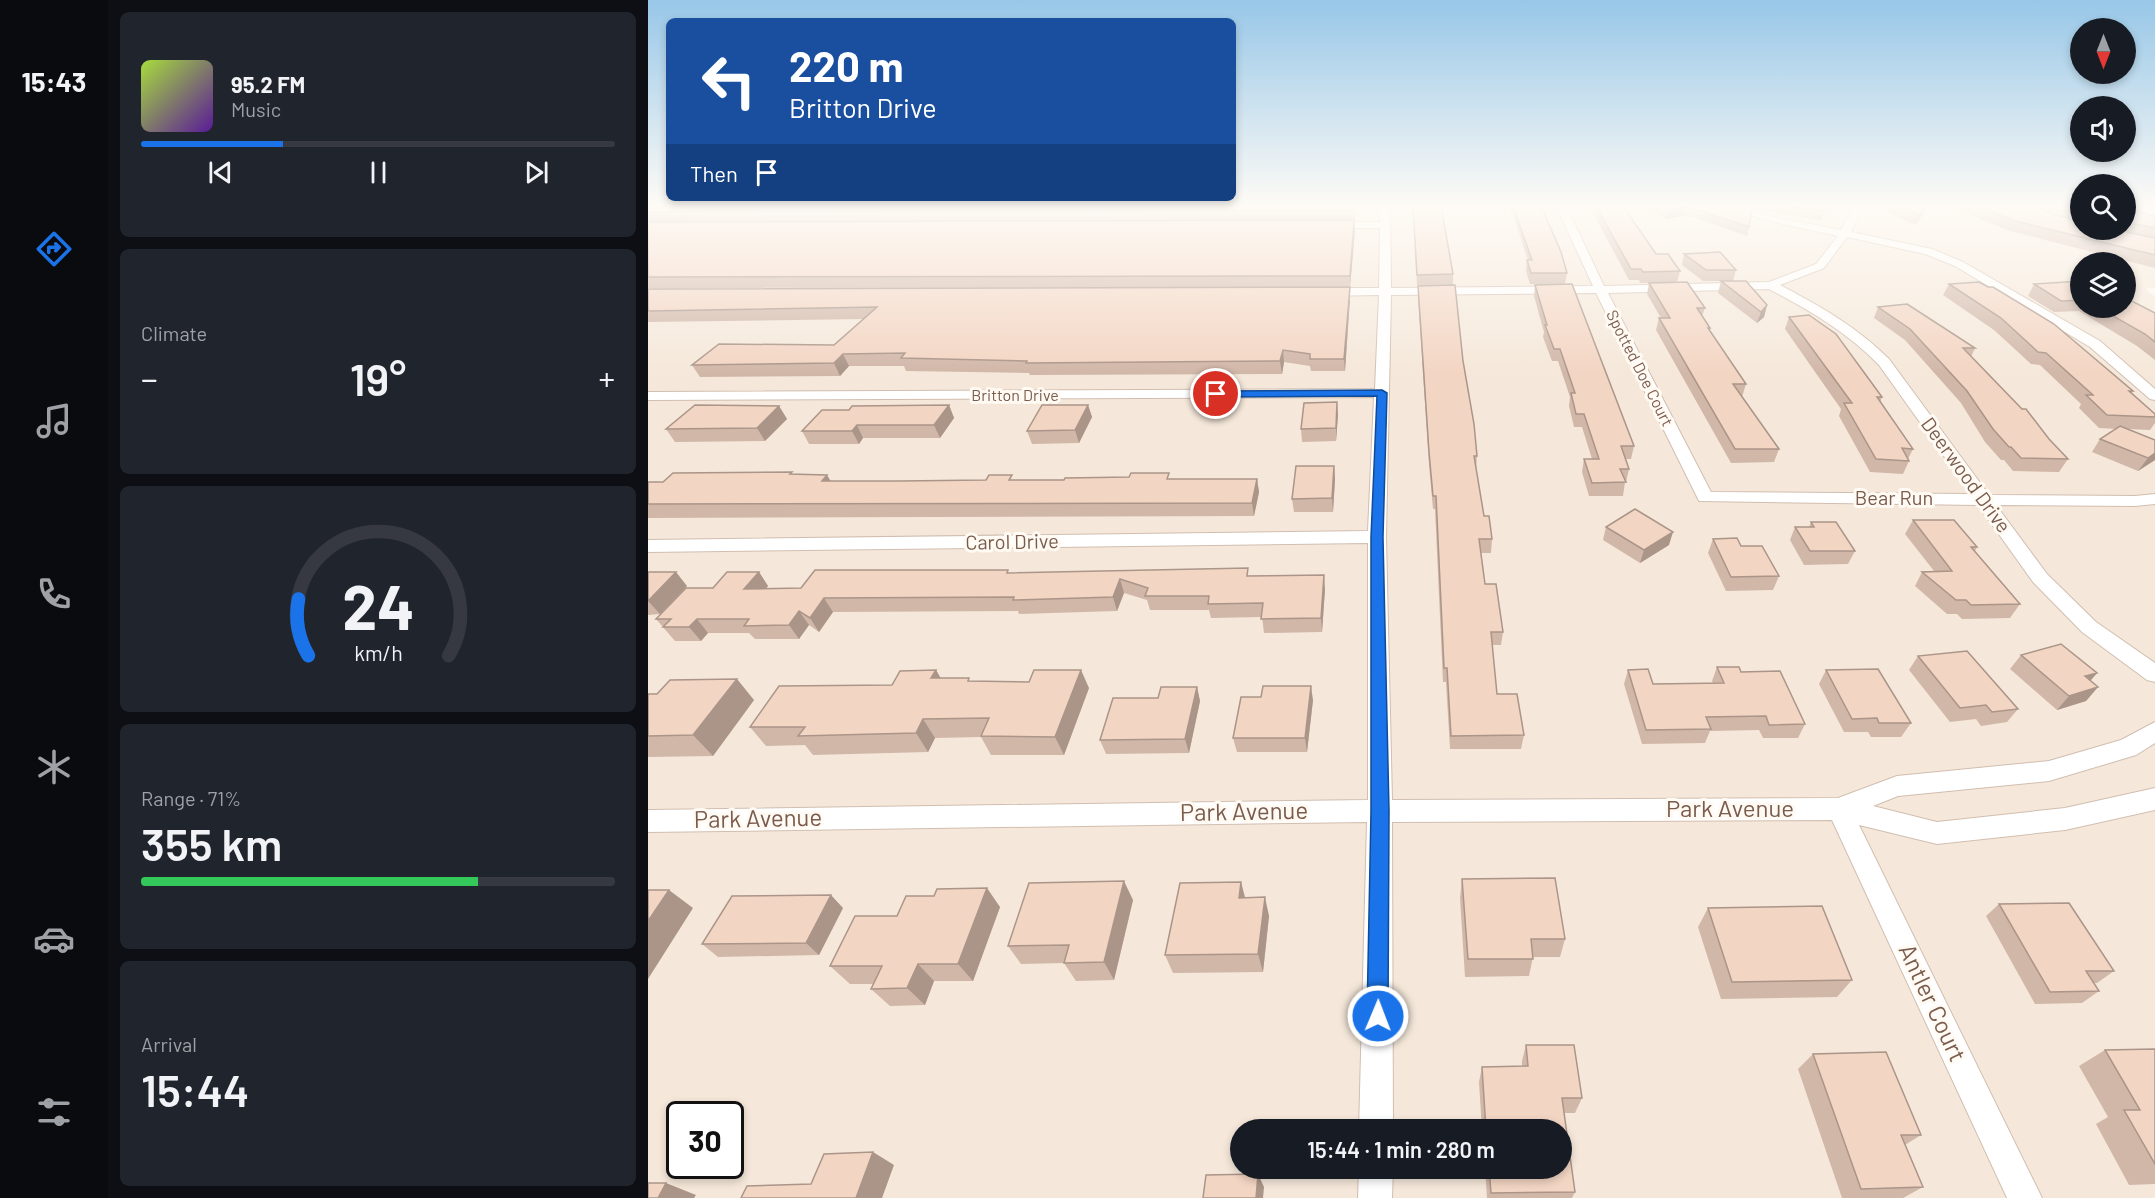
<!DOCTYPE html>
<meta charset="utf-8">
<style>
body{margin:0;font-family:Barlow,sans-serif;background:#20242c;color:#f1f3f6;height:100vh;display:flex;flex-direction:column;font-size:22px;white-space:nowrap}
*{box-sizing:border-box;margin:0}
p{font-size:20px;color:#9ea1a6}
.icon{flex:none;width:33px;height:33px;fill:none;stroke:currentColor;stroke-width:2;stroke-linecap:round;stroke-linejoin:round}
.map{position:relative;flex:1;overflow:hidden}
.sheet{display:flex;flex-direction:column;gap:12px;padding:12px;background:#0d0f14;width:540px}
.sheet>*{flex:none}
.top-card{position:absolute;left:18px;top:18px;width:570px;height:183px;border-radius:9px;box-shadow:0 3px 9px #0003;background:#1a4fa0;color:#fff;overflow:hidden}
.needle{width:39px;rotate:180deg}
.fabs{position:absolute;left:1422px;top:18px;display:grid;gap:12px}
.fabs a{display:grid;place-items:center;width:66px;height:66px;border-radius:50%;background:#171b24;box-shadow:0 3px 9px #0003;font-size:30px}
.speed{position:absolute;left:18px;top:1101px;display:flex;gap:12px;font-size:30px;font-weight:700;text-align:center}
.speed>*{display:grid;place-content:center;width:78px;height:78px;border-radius:50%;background:#171b24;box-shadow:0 3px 9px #0003;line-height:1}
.speed .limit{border:3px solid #111;border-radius:9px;background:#fff;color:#111}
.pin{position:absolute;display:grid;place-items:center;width:51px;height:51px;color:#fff;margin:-26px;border:3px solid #fff;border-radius:50%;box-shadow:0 2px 6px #0007}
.me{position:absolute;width:66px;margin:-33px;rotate:1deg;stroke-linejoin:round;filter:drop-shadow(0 0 4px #0008)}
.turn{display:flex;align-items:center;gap:21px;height:126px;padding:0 24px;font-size:27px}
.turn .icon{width:78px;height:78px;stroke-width:2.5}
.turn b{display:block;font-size:42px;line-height:51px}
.then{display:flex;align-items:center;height:57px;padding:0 24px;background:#0003;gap:12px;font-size:22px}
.big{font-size:45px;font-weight:600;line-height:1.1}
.sheet .tile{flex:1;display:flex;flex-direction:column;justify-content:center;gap:9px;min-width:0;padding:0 21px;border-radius:9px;background:#20242c}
.sheet .dial{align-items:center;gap:0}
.dial svg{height:156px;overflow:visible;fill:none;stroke:#363941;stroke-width:7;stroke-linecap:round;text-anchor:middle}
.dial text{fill:#f1f3f6;stroke:none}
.song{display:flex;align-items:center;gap:18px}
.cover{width:72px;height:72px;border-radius:9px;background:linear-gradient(135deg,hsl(80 70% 55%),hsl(270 70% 35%))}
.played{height:6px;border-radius:3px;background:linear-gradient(90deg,#1a73e8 30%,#363941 30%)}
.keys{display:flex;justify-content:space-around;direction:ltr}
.heat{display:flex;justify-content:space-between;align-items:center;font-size:33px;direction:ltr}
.charge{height:9px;border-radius:4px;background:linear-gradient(90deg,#34c759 71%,#363941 0)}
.trip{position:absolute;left:582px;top:1119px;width:342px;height:60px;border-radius:30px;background:#171b24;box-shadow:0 3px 9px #0003;font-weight:600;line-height:60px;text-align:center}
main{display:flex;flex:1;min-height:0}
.tab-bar{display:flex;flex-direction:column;width:108px;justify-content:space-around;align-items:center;background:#090b0e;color:#9ea1a6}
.tab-bar .icon{width:42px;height:42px}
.tab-bar .on{color:#1a73e8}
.tab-bar b{font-size:27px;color:#f1f3f6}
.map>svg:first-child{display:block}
</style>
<main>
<nav class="tab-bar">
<b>15:43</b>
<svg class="icon on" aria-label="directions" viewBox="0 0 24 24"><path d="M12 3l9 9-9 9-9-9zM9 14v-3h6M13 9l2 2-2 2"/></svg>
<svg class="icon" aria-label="music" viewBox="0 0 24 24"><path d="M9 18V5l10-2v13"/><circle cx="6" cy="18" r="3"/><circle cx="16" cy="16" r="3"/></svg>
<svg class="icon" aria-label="phone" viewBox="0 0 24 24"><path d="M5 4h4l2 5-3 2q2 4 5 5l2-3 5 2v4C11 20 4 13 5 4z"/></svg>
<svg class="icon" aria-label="climate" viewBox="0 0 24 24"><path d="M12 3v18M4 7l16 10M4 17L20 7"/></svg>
<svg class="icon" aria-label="car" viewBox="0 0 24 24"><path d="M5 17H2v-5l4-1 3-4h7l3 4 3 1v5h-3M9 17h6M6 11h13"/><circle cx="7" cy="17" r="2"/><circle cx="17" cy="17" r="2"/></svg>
<svg class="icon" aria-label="filters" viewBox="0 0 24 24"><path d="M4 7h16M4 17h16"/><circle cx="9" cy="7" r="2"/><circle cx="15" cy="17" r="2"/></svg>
</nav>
<section class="sheet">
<div class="tile">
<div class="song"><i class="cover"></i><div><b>95.2 FM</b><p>Music</p></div></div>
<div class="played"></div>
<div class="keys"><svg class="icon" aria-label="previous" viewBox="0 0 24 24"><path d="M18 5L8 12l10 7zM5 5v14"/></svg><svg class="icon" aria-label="pause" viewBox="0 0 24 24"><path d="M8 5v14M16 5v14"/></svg><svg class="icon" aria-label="next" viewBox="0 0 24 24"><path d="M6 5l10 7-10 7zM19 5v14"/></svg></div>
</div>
<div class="tile"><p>Climate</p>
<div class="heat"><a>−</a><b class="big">19°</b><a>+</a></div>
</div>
<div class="tile dial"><svg viewBox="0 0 100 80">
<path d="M14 69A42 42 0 1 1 86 69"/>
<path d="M14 69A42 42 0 0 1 9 40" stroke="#1a73e8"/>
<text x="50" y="56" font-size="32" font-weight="700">24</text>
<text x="50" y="72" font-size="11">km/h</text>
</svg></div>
<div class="tile"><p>Range · 71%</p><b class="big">355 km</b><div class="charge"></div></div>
<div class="tile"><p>Arrival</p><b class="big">15:44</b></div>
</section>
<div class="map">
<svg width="1507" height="1198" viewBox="0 0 1507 1198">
<rect width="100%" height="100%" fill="#fdf6ec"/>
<path fill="#f5e8da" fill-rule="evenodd" d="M0 206H1432V230H1478V206H1507V288H1498L1501 293 1507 296V1198H0ZM1432 262H1478V308H1432ZM32 1114H82V1166H32ZM592 1130H914V1168H592Z"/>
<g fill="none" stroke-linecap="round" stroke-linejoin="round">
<g stroke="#d1beb0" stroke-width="2">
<path id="minor" d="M732 206H742L743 288 945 286 908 206H918L956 286 1121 282 1168 264 1190 236 1116 220 1080 206H1094L1121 216 1193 230 1205 206H1215L1203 232 1284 249 1315 262 1452 341 1507 389V400L1502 399 1442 347 1307 266 1277 254 1199 237 1176 268 1132 285C1172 306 1209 327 1241 359L1341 495 1487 496 1507 494V504L1487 506 1348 505 1399 574 1448 622 1507 663V682L1499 680 1434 632 1385 582 1330 505 1051 501 948 293 743 295 738 537 744 800 1190 798 1249 776 1401 761 1473 740 1507 722V743L1488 755 1401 781 1250 796 1225 806 1289 822 1417 808 1507 788V810L1417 830 1289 844 1211 825 1394 1198H1359L1184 820 744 822 745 1130H711L719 822 0 832V810L720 800V543L0 552V540L720 531 726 397 0 400V392L727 389 731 295 675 296 669 292 675 288H731L732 228H681L676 225 681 222H732ZM1121 289C1161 310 1199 332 1231 365L1323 494 1063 492 960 293Z
M711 1168H745L744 1198H710Z"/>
</g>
<use href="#minor" fill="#fff" fill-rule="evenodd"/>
</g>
<path fill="#d1b7a8" d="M0 206H708L707 220 0 222Z
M765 206H793L805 274V285H769Z
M860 206H893L919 273 917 284H882L878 271 879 260H880L866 218Z
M941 206H975L1008 254 1032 271 1029 282 992 283 991 280H981Z
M994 206H1098L1101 227 1099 236 1045 217 1035 216 1018 219Z
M1100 206H1177L1174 220 1117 212Z
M1241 206H1281L1267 225 1239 212Z
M1300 206H1432V230H1478V208L1495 213 1507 216V268L1362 231Z
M0 222 707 230 702 287 0 288Z
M1036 254 1088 270 1085 281H1055L1034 265Z
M1073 281 1119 305 1116 317 1109 323 1070 293Z
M1432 281V308H1478L1507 313V360L1489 346 1431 311 1406 312 1380 296 1386 284Z
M1001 283 1057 308 1054 316 1062 328 1061 330 1098 384 1094 397 1131 449 1126 462 1083 463 1008 330 1011 318H1013L999 294Z
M1301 284 1485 391 1484 393 1507 414V423L1502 430 1480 429 1507 440V460L1490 471 1444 452 1452 439 1468 429 1451 428 1431 408 1433 404 1392 365 1383 364 1346 330 1295 295Z
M887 285 986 446 983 459H978L981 469 978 482H977L975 496H941L934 472 936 459H944L934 427H926L921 406 922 397 910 361H904L895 337 896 332 886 296Z
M770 286 815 361 829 456 828 470 836 516 844 539 843 553H833L837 584 855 632 853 645H844L849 694 876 735 873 749H802L798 682H795L787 509H785L781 465 770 297Z
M702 287V298L697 371H663L662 366 636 362 634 374 382 375 381 373 258 371 256 366H201L192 376 52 377 44 365 186 345 215 319 0 322V289Z
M1230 307 1327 348 1323 357 1420 459 1411 472 1365 471 1356 460H1353L1337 442 1313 403 1257 340 1226 318Z
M1141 317 1234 397 1232 402 1265 449 1260 459 1261 461 1255 474 1222 472 1191 416 1193 409 1137 329Z
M301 405 306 418 292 438H215L211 444H161L154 431 201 410Z
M440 405 444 417 431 443 384 444 379 431Z
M131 406 139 419 117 441 27 442 18 429Z
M690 415 688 441 654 442 653 429Z
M686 466 687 479 685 512H646L644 499Z
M146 474 183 481H252L366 480 609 479 611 492 606 516 0 518V482H15Z
M1265 520 1329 547 1327 551 1372 604 1362 618 1314 619 1309 614H1299L1267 586 1274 572 1286 571 1257 534Z
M1163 522 1207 551 1200 564 1156 565 1142 540 1147 527H1161Z
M958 527 1021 545 992 563 955 540Z
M1065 539 1093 546 1131 576 1125 590 1078 591 1060 553Z
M0 572 39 586 12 614 0 615Z
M111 572 120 586 118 589 153 588 362 573 601 576 677 589 674 632 616 633 614 617 563 618 561 610H502L499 600 476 593 469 611 371 614 370 611 185 612 171 632 161 625 151 639H107L101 633H60L53 641H27L8 619 65 588Z
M1373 655 1449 673 1442 681 1450 687 1438 701 1409 710 1362 669Z
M1270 656 1370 709 1359 722 1333 726 1328 719 1302 722 1261 670Z
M1069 667 1093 672 1157 724 1150 738H1115L1111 730 1062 731 1057 743 994 744 976 684 980 670 1005 684 1065 683 1064 681Z
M288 670 292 678 323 681 441 688 416 755H343L333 737 287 738 280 752 165 755 157 745 118 746 102 727 244 685Z
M1178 670 1263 723 1253 737H1223L1220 732H1196L1171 684Z
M549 687 552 701 541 753 458 754 452 740 510 698Z
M0 694H9L106 700 65 756 0 757Z
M665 700 659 752H589L585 738Z
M814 879 917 939 912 957H885L881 976 817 977 812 898Z
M597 898 621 916 615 972 525 973 517 955Z
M485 900 466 980 428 981 416 963 373 964 360 946Z
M1351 904 1466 971 1449 983H1445L1451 991 1434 1003 1387 1004 1338 916Z
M352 907 325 981H286L277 1005 242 1006 223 989 226 984H202L182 966 249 916Z
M195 908 171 955 70 957 54 944Z
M1060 908 1204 980 1189 997 1073 999 1050 927Z
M878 1045 934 1098 927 1113H916L927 1192 924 1198H839L837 1168H914V1130H834L831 1082 834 1067 874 1066V1061Z
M1507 1049V1184L1481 1185 1448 1124 1460 1117 1431 1066 1457 1050Z
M1165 1054 1273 1135 1257 1145 1275 1187 1255 1198H1194L1150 1069Z"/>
<path fill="#aa9588" d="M856 206H860L856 213Z
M1278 206H1281L1267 225 1271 215Z
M1037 207 1035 216 1018 219 1020 210Z
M706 220 707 230 702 287V276Z
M702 287V298L697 371 696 359Z
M1119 305 1116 317 1109 323 1113 312Z
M635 350 636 362 634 374 632 361Z
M195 354 201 366 192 376 186 363Z
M689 402 690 415 688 441V428Z
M301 405 306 418 292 438 286 425Z
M440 405 444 417 431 443 427 430Z
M131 406 139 419 117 441 109 428Z
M209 425 215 438 211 444 204 431Z
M1507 453V460L1490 471 1500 458Z
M686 466 687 479 685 512 684 498Z
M179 475 187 488 174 481Z
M609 479 611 492 606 516 604 503Z
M1025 532 1021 545 992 563 996 550Z
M28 572 39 586 12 614 0 601Z
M111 572 120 586 106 603 96 589Z
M676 575 677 589 674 632 673 618Z
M472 579 476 593 469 611 465 597Z
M176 598 185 612 171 632 162 618Z
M151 611 161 625 151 639 141 625Z
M49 619 60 633 53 641 41 627Z
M288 670 299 689 283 678Z
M433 670 441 688 416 755 407 737Z
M1449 673 1437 687V676Z
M89 679 106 700 65 756 45 735Z
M663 686 665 700 659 752 657 738Z
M549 687 552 701 541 753 537 739Z
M1450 687 1438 701 1409 710 1421 696Z
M275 719 287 738 280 752 268 733Z
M476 881 485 900 466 980 456 962Z
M593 882 598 901 591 898Z
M339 888 352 907 325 981 310 964Z
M21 890 45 908 0 979V921Z
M183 895 195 908 171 955 158 943Z
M617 897 621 916 615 972 610 954Z
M270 964 286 981 277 1005 259 988Z
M225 1152 246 1165 234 1198H208Z
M610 1174 616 1187 615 1198H608Z
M18 1183 48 1195 46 1198H10Z"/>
<path fill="#f3d5c3" stroke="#aa9588" stroke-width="1.5" d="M0 206H707V210L0 212Z
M765 206H793L805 274 769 275Z
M865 206H893L913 252 919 273H883L879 260H884Z
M948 206H975L1008 254H1020L1032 271 995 272 993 269H983Z
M1012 206H1098L1104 208 1101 227 1047 209 1037 207 1020 210Z
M1138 206H1177V211Z
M1251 206H1278L1271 215Z
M1330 206H1387L1404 214 1432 221V230H1469L1507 238V255L1367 221Z
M1417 206H1432V211Z
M1478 208 1495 213 1507 216V228L1478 222Z
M706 220 702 276 0 277V222Z
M1072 252 1088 270H1058L1036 254Z
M1073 281H1098L1119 305 1113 312Z
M1432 281V300L1413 301 1386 284Z
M1039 282 1057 308H1049L1062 328H1060L1098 384H1085L1131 449H1087L1011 318H1022L1001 283Z
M1331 282 1340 287H1345L1406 324 1485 391H1481L1507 414V417L1459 415 1438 395H1445L1398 353 1390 352 1353 318 1301 284Z
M924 284 986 446H973L981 469H972L978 482 944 483 936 459H951L936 414H928L923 393H927L912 349H906L897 325H899L887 285Z
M807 285 815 361 826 424 829 456H826L836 516H841L844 539H831L837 584H848L855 632H843L849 694H869L876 735 803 736 799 668H796L788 496H785L781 452 770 286Z
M702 287 696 359H662V354L635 350 632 361 378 363 379 361 253 358 257 353 195 354 186 363 44 365 71 344 186 345 229 307 0 311V289Z
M1478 298 1507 313V342L1497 334 1451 308H1478Z
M1259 304 1327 348H1315L1374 409H1378L1401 439 1420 459 1373 458 1363 447H1361L1345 429 1319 391 1262 329 1230 307Z
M1161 315 1188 334 1234 397H1229L1265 449 1254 448 1261 461 1228 459 1196 403H1204L1141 317Z
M689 402 688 428 653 429 656 403Z
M47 405 131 406 109 428 18 429Z
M301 405 286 425H209L204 431H154L174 410H201L204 406Z
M394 405H440L427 430 379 431Z
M1472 426 1507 440V453L1500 458 1452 439Z
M648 466H686L684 498 644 499Z
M144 472 142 474 179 475 174 481H252L338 480 341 475H364L361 480H416L417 478 481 477 483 473H521L519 479H609L604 503 0 504V482H15L25 473Z
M987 509 1025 532 996 550 958 527Z
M1265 520H1306L1329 547H1323L1372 604 1323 605 1318 600H1308L1274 572 1304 571Z
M1163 522H1188L1207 551H1162L1147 527H1166Z
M1089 538 1093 546H1114L1131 576 1083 577 1065 539Z
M600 568 599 576 676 575 673 618 613 619 615 603 560 604 561 596H497L500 588 472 579 465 597 365 600 366 597 176 598 162 618 151 611 141 625 96 626 101 619H49L41 627H15L23 619H8L38 588H65L79 572H111L96 589 153 588 167 570H360L359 573Z
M0 572H28L0 601Z
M1413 644 1449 673 1437 676 1450 687 1421 696 1373 655Z
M1319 651 1370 709 1344 712 1338 705 1312 708 1270 656Z
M1069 667H1091L1093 672 1132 671 1157 724 1121 725 1118 716 1058 717 1063 729 998 730 980 670 1000 669 1005 684 1076 683Z
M1230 669 1263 723H1231L1229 718 1204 719 1178 670Z
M288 670 283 678H321L320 681 381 682 386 670H433L407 737 333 736 341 718 275 719 268 733 150 736 157 727H102L131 686 244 685 252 671Z
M89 679 45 735 0 736V694H9L22 680Z
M615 686H663L657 738H585L593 697H613Z
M513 687H549L537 739 452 740 465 698H510Z
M907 878 917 939H883L885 959H820L814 879Z
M476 881 456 962 416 963 421 945 360 946 381 883Z
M593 882 591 898 617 897 610 954 517 955 532 883Z
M339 888 310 964H270L259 988 223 989 234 966H182L207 916H249L258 896H286L289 889Z
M0 890H21L0 921Z
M183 895 158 943 54 944 84 896Z
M1421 903 1466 971H1438L1451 991 1402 992 1351 904Z
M1174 906 1204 980 1084 982 1060 908Z
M878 1045H926L934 1098H914L927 1192 843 1193 841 1168H914V1130H838L834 1067 880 1066Z
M1507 1049V1164L1476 1110H1492L1457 1050Z
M1238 1052 1273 1135H1253L1275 1187 1213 1189 1165 1054Z
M225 1152 208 1198H93L99 1186 163 1184 176 1154Z
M610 1174 608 1198H555L558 1175Z
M0 1183H18L10 1198H0Z"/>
<linearGradient id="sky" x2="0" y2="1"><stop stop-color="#97c7e8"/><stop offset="0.55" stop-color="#fefbf6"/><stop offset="1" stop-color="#fefbf6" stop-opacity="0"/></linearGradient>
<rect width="1507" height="374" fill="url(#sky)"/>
<path fill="#1a73e8" stroke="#114b97" stroke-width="1.5" d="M734 390 739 393 735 537 741 811 740 1016 737 1023 730 1026 722 1023 719 1016 723 811V537L729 396 568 397 563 394 568 391Z"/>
<g text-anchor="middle" stroke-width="6" stroke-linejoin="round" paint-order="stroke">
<g font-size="16" fill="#7a5c4d" stroke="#fffaf3">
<text transform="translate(992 368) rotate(63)" y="6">Spotted Doe Court</text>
<text x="367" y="401">Britton Drive</text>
</g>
<g font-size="20" fill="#7a5c4d" stroke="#fffaf3">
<text transform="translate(1318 475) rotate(54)" y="7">Deerwood Drive</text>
<text x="1246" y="505">Bear Run</text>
<text transform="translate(364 542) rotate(-1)" y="7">Carol Drive</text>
</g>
<g font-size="24" fill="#7a5c4d" stroke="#fffaf3">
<text x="1082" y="817">Park Avenue</text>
<text transform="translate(596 812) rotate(-1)" y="8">Park Avenue</text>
<text transform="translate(110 819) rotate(-1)" y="8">Park Avenue</text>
<text transform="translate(1284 1003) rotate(65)" y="8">Antler Court</text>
</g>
</g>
</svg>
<div class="fabs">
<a><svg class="needle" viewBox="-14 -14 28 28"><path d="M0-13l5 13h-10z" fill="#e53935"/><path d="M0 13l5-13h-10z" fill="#9ea1a6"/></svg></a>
<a><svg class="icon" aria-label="sound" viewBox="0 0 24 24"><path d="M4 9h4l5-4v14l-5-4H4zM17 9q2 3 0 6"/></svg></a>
<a><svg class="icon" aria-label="search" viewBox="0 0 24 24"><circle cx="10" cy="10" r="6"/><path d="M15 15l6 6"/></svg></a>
<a><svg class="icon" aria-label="layers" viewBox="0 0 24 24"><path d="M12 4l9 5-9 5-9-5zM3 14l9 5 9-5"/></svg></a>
</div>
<div class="speed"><div class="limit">30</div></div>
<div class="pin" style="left:568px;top:394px;background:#d93025"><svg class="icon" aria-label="arrive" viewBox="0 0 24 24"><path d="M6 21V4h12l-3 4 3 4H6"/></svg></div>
<svg class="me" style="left:730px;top:1016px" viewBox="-20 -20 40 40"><circle r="17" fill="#1a73e8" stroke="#fff" stroke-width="3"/><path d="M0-11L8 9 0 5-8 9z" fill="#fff"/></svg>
<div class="trip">15:44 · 1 min · 280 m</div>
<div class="top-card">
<div class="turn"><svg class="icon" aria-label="left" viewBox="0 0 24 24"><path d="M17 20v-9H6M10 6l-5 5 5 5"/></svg><div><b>220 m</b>Britton Drive</div></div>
<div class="then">Then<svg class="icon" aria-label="arrive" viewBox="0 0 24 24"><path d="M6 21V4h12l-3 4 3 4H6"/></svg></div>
</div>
</div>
</main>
